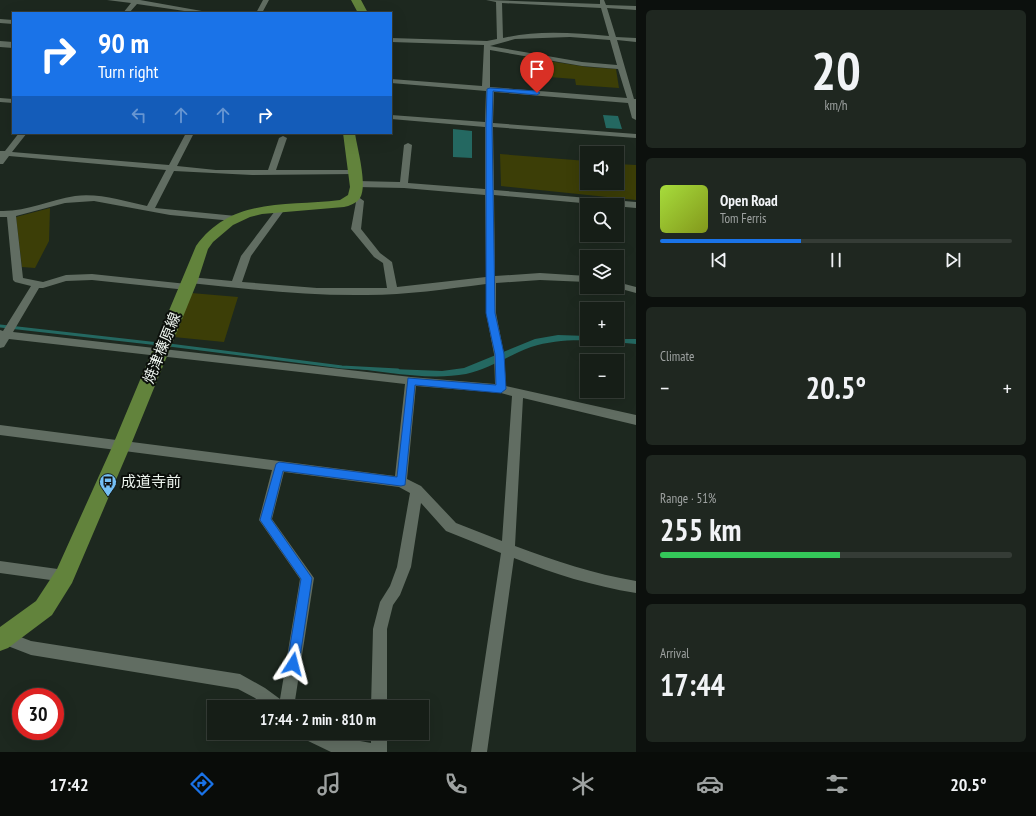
<!DOCTYPE html>
<meta charset="utf-8">
<style>
body{margin:0;font-family:"PT Sans Narrow","Noto Sans JP",sans-serif;background:#1f2720;color:#f1f3f6;height:100vh;display:flex;flex-direction:column;font-size:15px;white-space:nowrap}
*{box-sizing:border-box;margin:0}
p{font-size:13px;color:#9ea2a1}
.icon{flex:none;width:22px;height:22px;fill:none;stroke:currentColor;stroke-width:2;stroke-linecap:round;stroke-linejoin:round}
.map{position:relative;flex:1;overflow:hidden}
.details{display:flex;flex-direction:column;gap:10px;padding:10px;background:#0c100d;width:400px}
.details>*{flex:none}
.guide{position:absolute;left:12px;top:12px;width:380px;height:122px;border-radius:0px;box-shadow:0 4px 16px #0002,0 0 0 1px #353c36;background:#1a73e8;color:#fff;overflow:hidden}
.tools{position:absolute;left:580px;top:146px;display:grid;gap:8px}
.tools a{display:grid;place-items:center;width:44px;height:44px;border-radius:0px;background:#161e17;box-shadow:0 4px 16px #0002,0 0 0 1px #353c36;font-size:20px}
.speed{position:absolute;left:12px;top:688px;display:flex;gap:8px;font-size:20px;font-weight:700;text-align:center}
.speed>*{display:grid;place-content:center;width:52px;height:52px;border-radius:50%;background:#161e17;box-shadow:0 4px 16px #0002,0 0 0 1px #353c36;line-height:1}
.speed .limit{border:6px solid #d22;background:#fff;color:#111}
.pin{position:absolute;display:grid;place-items:center;width:34px;height:34px;color:#fff;margin:-41px -17px;border-radius:50% 50% 50% 0;rotate:-45deg;box-shadow:0 0 4px #0007}
.pin .icon{rotate:45deg}
.me{position:absolute;width:44px;margin:-22px;rotate:9deg;stroke-linejoin:round;filter:drop-shadow(0 0 3px #0008)}
.turn{display:flex;align-items:center;gap:14px;height:84px;padding:0 20px;font-size:18px}
.turn .icon{width:52px;height:52px;stroke-width:2.5}
.turn b{display:block;font-size:28px;line-height:34px}
.lanes{display:flex;align-items:center;height:38px;padding:0 20px;background:#0003;justify-content:center;gap:20px;direction:ltr}
.lanes .off{opacity:.35}
.big{font-size:30px;font-weight:700;line-height:1.1}
.details .widget{flex:1;display:flex;flex-direction:column;justify-content:center;gap:6px;min-width:0;padding:0 14px;border-radius:6px;background:#1f2720}
.details .dial{align-items:center;gap:0}
.dial b{font-size:52px;line-height:1}
.song{display:flex;align-items:center;gap:12px}
.cover{width:48px;height:48px;border-radius:6px;background:linear-gradient(135deg,hsl(80 70% 55%),hsl(70 70% 35%))}
.played{height:4px;border-radius:2px;background:linear-gradient(90deg,#1a73e8 40%,#353c36 40%)}
.keys{display:flex;justify-content:space-around;direction:ltr}
.heat{display:flex;justify-content:space-between;align-items:center;font-size:22px;direction:ltr}
.charge{height:6px;border-radius:3px;background:linear-gradient(90deg,#34c759 51%,#353c36 0)}
.trip{position:absolute;left:207px;top:700px;width:222px;height:40px;border-radius:0px;background:#161e17;box-shadow:0 4px 16px #0002,0 0 0 1px #353c36;font-weight:700;line-height:40px;text-align:center}
.dock{display:flex;height:64px;justify-content:space-around;align-items:center;background:#090c09;color:#9ea2a1}
.dock .icon{width:28px;height:28px}
.dock .active{color:#1a73e8}
.dock b{font-size:18px;color:#f1f3f6}
main{display:flex;flex:1;min-height:0}
.map>svg:first-child{display:block}
</style>
<main>
<div class="map">
<svg width="636" height="752" viewBox="0 0 636 752">
<rect width="100%" height="100%" fill="#1d281f"/>
<path fill="#3c3e07" d="M523 57 587 67 616 69 619 88 576 85 575 79 523 75Z
M500 154 587 161V183H617V164L636 165V200L501 186Z
M50 208 49 241 35 268 22 267 16 217Z
M191 293 238 297 224 342 174 337Z"/>
<path fill="#246861" d="M603 115 618 116 622 129 606 128Z
M453 129 472 131V158L453 157Z
M558 335 587 336V339H636V344C601 341 565 336 531 347 509 355 489 369 466 374 428 381 381 371 342 367L442 371 464 368 535 339Z"/>
<g fill="none" stroke-linecap="round" stroke-linejoin="round">
<path stroke="#246861" stroke-width="3" d="M0 326 159 344
M169 345 342 367 398 370"/>
<path fill="#616d62" fill-rule="evenodd" d="M107 0H140L213 13H198L137 4 129 13H123L131 3Z
M263 0H269L262 13H256Z
M486 0 600 4V0H604L606 5 636 6V10L607 8 616 37 636 38V42L617 40 634 99H636V120L632 118 628 103 494 92 493 123 636 134V138L493 127 494 190 636 202V208L494 195 495 276 540 273 587 276V282L540 280 496 283V313L504 354 506 386 636 415V425L523 398 515 546C555 561 594 574 636 581V593C593 586 554 574 514 558L487 752H471L501 553 446 531 421 503 411 567 400 595 393 605 387 629V707H371L373 629 380 602 390 586 397 567 410 493 399 487 284 472 272 519 314 578 294 707H265L255 698 238 689 31 655 0 643V633L5 631 31 641 240 674 265 688 280 699 300 579 259 520 272 470 0 435V425L395 476 405 384 9 339 4 347 0 348V330L3 331 31 286 15 282 13 280 7 217H0V211C26 212 49 200 75 196 100 193 123 201 147 206L166 170 9 156 3 164H0V151H5L19 133H27L12 152 169 165 186 133H194L177 166 216 170H268L279 138 283 136 287 138 276 170H355L359 172 355 174 252 175 174 171 155 208 236 216 237 218 233 221 170 215 94 201 65 203 16 216 23 278 43 282 66 275 92 274 187 284 192 287 187 290 92 280 66 281 43 288H39L13 332 411 377 495 384 494 354 486 313V284C446 289 407 295 367 295 308 296 249 289 190 283L185 280 190 277 232 281 241 256 278 207 281 206 285 209 251 256 242 282 317 288H387L383 263 374 257 351 229 356 202 350 197 354 194 364 201 361 229 380 253 392 262 397 287 486 277 485 195 404 188 357 187 353 184 357 181 400 182 404 145 408 143 412 145 408 183 485 189V127L391 119V115L485 122 486 91 391 83V79L482 86 484 45 391 42V38L487 41 497 39 496 2ZM502 3 601 8 609 36C574 33 537 30 503 38ZM570 37 610 40 617 65 582 62 490 46 515 39ZM490 50 582 66 618 69 627 98 490 87ZM416 386 501 393 512 396 502 541 456 523 421 486 407 479Z
M0 19 13 20V24L0 23Z
M0 98 13 99V103L0 102Z
M617 282 636 287V293L614 287H617Z
M0 561 65 570 70 572 72 576 70 580 65 582 0 573Z
M302 733H326L333 736 371 743V733H387V752H331L304 739Z"/>
<path fill="#616d62" fill-rule="evenodd" d="M0 41 13 42V48L0 47Z"/>
<path fill="#62833c" fill-rule="evenodd" d="M351 0H361L368 13H358Z
M343 133H355C357 148 368 185 360 198 357 203 349 206 344 207L262 214 250 217 233 225 213 242 208 249 198 280 130 447 72 583 52 615 8 648 0 651V627L36 601 57 569 112 447 196 246C232 196 287 207 340 200L348 195 350 187Z"/>
</g>
<path fill="#1a73e8" stroke="#114b97" d="M490 88 537 91 540 93 537 95 493 91 492 124 495 313 504 354 506 389 501 393 415 385 405 485 401 486 283 471 271 519 312 578 299 664 297 668 293 670 288 668 287 664 301 579 260 520 276 464 279 462 397 477 408 378 496 385 495 354 486 313V124L487 89Z"/>
<defs>
<g id="bus-pin" transform="scale(0.9)"><path d="M0 17L-7.5 6A9.5 9.5 0 1 1 7.5 6Z" fill="#75c0f6" stroke="#0b0f0b"/><path d="M-5-6H5V4H4V6H2V4H-2V6H-4V4H-5ZM-3.5-4V0h7V-4ZM-3.5 1.2v1.5H-2V1.2ZM2 1.2v1.5H3.5V1.2Z" fill="#111"/></g>
</defs>
<g fill-rule="evenodd">
<use href="#bus-pin" x="108" y="482"/>
</g>
<g text-anchor="middle" stroke-width="4" stroke-linejoin="round" paint-order="stroke">
<g font-size="15" fill="#ecf3ed" stroke="#0b0f0b">
<text transform="translate(162 348) rotate(-68)" y="5">焼津榛原線</text>
</g>
<g font-size="15" fill="#ecf3ed" stroke="#0b0f0b" text-anchor="start">
<text x="121" y="487">成道寺前</text>
</g>
</g>
</svg>
<div class="tools">
<a><svg class="icon" aria-label="sound" viewBox="0 0 24 24"><path d="M4 9h4l5-4v14l-5-4H4zM17 9q2 3 0 6"/></svg></a>
<a><svg class="icon" aria-label="search" viewBox="0 0 24 24"><circle cx="10" cy="10" r="6"/><path d="M15 15l6 6"/></svg></a>
<a><svg class="icon" aria-label="layers" viewBox="0 0 24 24"><path d="M12 4l9 5-9 5-9-5zM3 14l9 5 9-5"/></svg></a>
<a>+</a>
<a>−</a>
</div>
<div class="speed"><div class="limit">30</div></div>
<div class="pin" style="left:537px;top:93px;background:#d93025"><svg class="icon" aria-label="arrive" viewBox="0 0 24 24"><path d="M6 21V4h12l-3 4 3 4H6"/></svg></div>
<svg class="me" style="left:293px;top:664px" viewBox="-20 -20 40 40"><path d="M0-17L14 15 0 8-14 15z" fill="#1a73e8" stroke="#fff" stroke-width="4"/></svg>
<div class="trip">17:44 · 2 min · 810 m</div>
<div class="guide">
<div class="turn"><svg class="icon" aria-label="right" viewBox="0 0 24 24"><path d="M7 20v-9h11M14 6l5 5-5 5"/></svg><div><b>90 m</b>Turn right</div></div>
<div class="lanes"><svg class="icon off" aria-label="left" viewBox="0 0 24 24"><path d="M17 20v-9H6M10 6l-5 5 5 5"/></svg><svg class="icon off" aria-label="ahead" viewBox="0 0 24 24"><path d="M12 20V5M6 11l6-6 6 6"/></svg><svg class="icon off" aria-label="ahead" viewBox="0 0 24 24"><path d="M12 20V5M6 11l6-6 6 6"/></svg><svg class="icon" aria-label="right" viewBox="0 0 24 24"><path d="M7 20v-9h11M14 6l5 5-5 5"/></svg></div>
</div>
</div>
<section class="details">
<div class="widget dial"><b>20</b><p>km/h</p></div>
<div class="widget">
<div class="song"><i class="cover"></i><div><b>Open Road</b><p>Tom Ferris</p></div></div>
<div class="played"></div>
<div class="keys"><svg class="icon" aria-label="previous" viewBox="0 0 24 24"><path d="M18 5L8 12l10 7zM5 5v14"/></svg><svg class="icon" aria-label="pause" viewBox="0 0 24 24"><path d="M8 5v14M16 5v14"/></svg><svg class="icon" aria-label="next" viewBox="0 0 24 24"><path d="M6 5l10 7-10 7zM19 5v14"/></svg></div>
</div>
<div class="widget"><p>Climate</p>
<div class="heat"><a>−</a><b class="big">20.5°</b><a>+</a></div>
</div>
<div class="widget"><p>Range · 51%</p><b class="big">255 km</b><div class="charge"></div></div>
<div class="widget"><p>Arrival</p><b class="big">17:44</b></div>
</section>
</main>
<nav class="dock">
<b>17:42</b>
<svg class="icon active" aria-label="directions" viewBox="0 0 24 24"><path d="M12 3l9 9-9 9-9-9zM9 14v-3h6M13 9l2 2-2 2"/></svg>
<svg class="icon" aria-label="music" viewBox="0 0 24 24"><path d="M9 18V5l10-2v13"/><circle cx="6" cy="18" r="3"/><circle cx="16" cy="16" r="3"/></svg>
<svg class="icon" aria-label="phone" viewBox="0 0 24 24"><path d="M5 4h4l2 5-3 2q2 4 5 5l2-3 5 2v4C11 20 4 13 5 4z"/></svg>
<svg class="icon" aria-label="climate" viewBox="0 0 24 24"><path d="M12 3v18M4 7l16 10M4 17L20 7"/></svg>
<svg class="icon" aria-label="car" viewBox="0 0 24 24"><path d="M5 17H2v-5l4-1 3-4h7l3 4 3 1v5h-3M9 17h6M6 11h13"/><circle cx="7" cy="17" r="2"/><circle cx="17" cy="17" r="2"/></svg>
<svg class="icon" aria-label="filters" viewBox="0 0 24 24"><path d="M4 7h16M4 17h16"/><circle cx="9" cy="7" r="2"/><circle cx="15" cy="17" r="2"/></svg>
<b>20.5°</b>
</nav>
